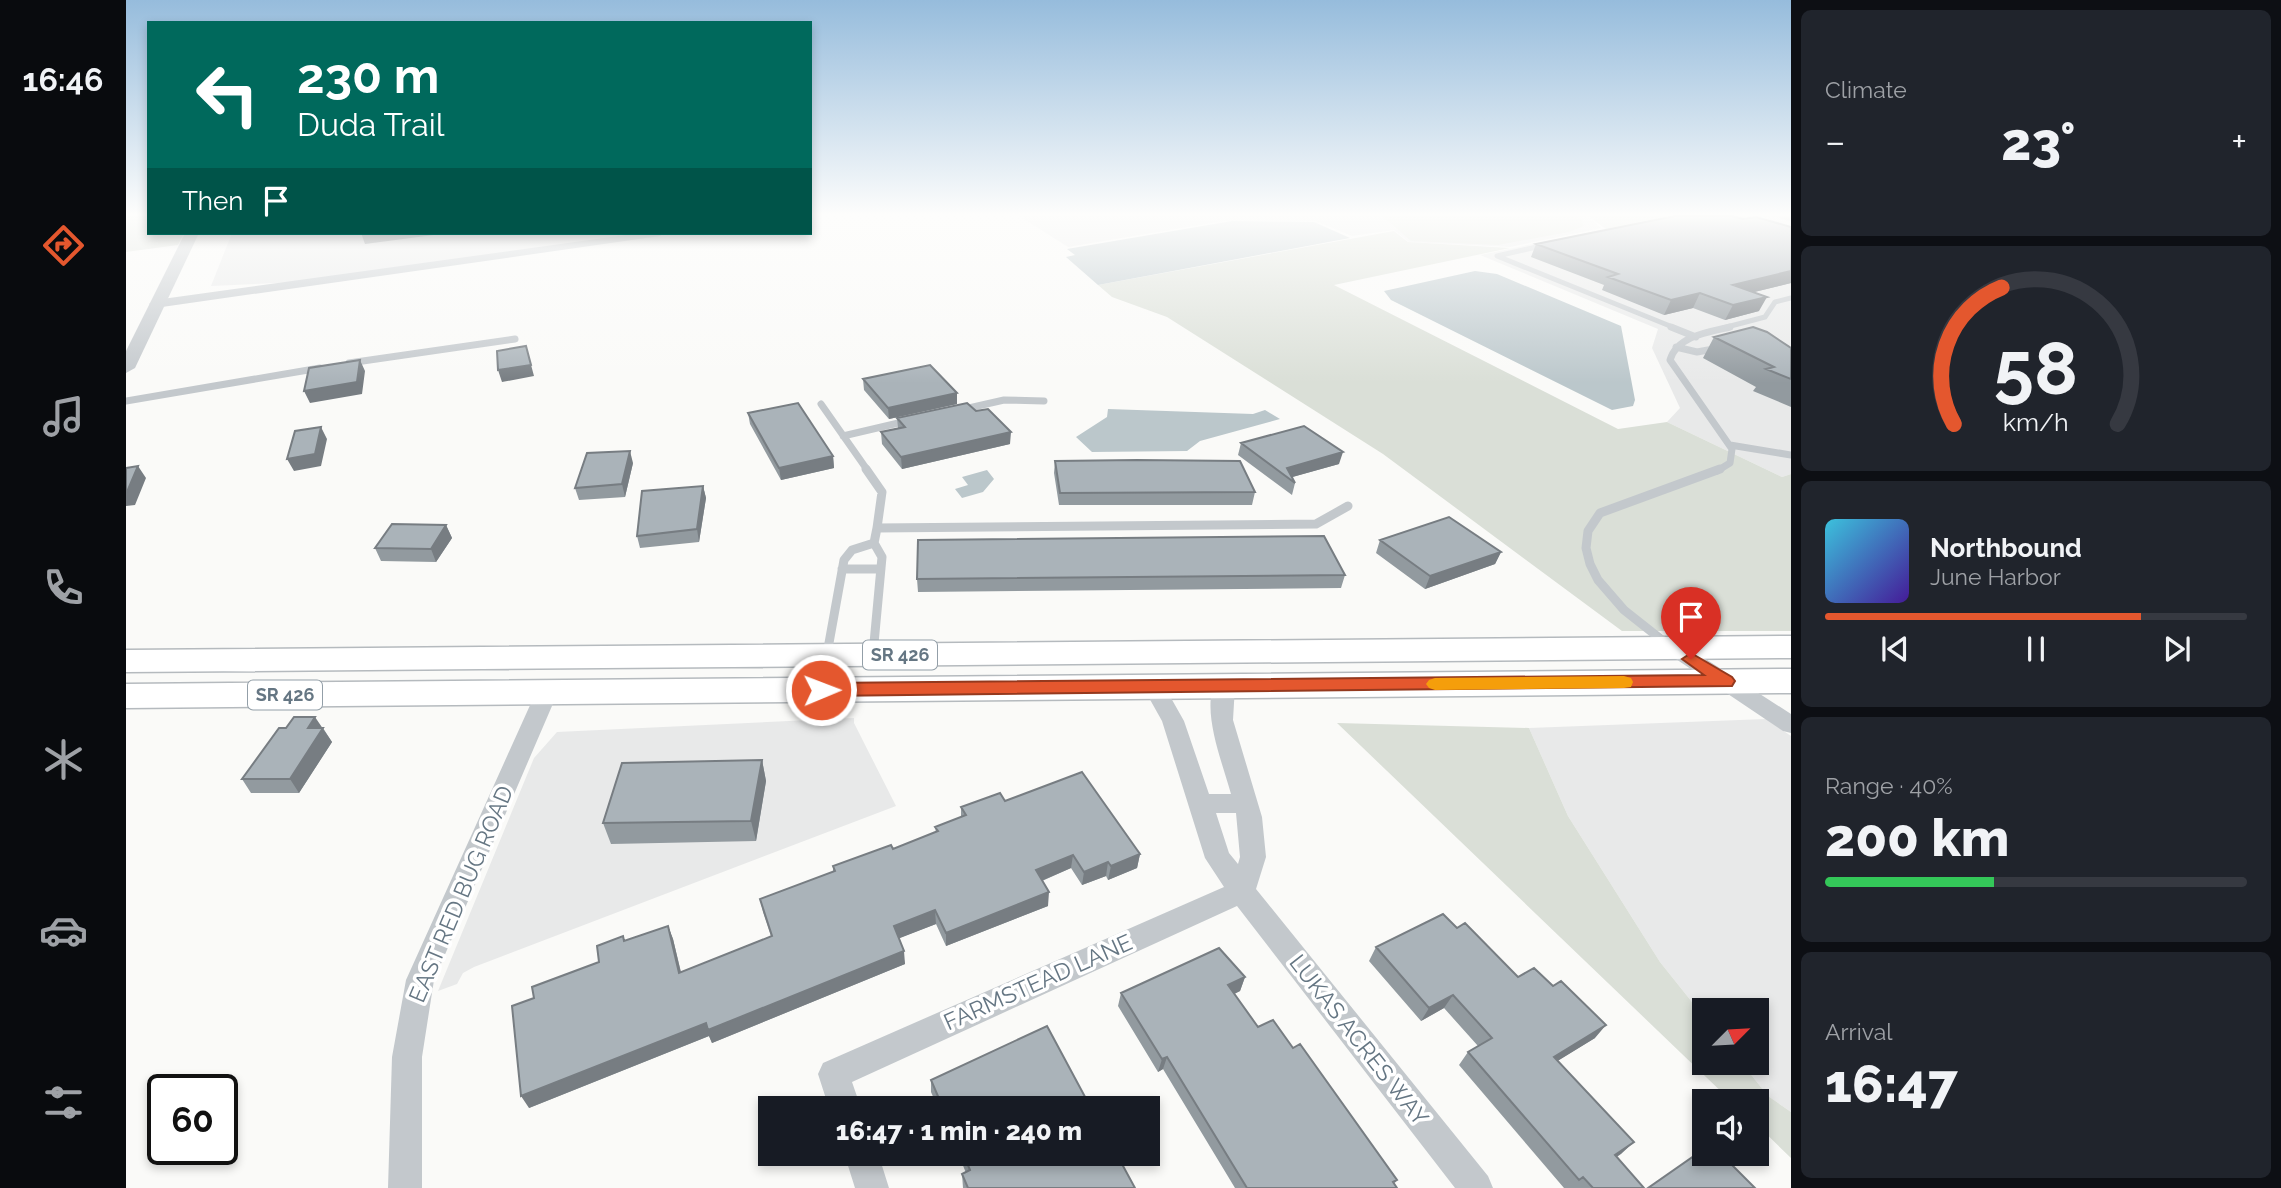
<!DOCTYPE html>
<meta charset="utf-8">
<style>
body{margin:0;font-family:Raleway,sans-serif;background:#20242c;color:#f1f3f6;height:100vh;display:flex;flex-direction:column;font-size:26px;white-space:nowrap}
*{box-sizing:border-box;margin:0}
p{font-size:23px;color:#9ea1a6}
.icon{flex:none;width:38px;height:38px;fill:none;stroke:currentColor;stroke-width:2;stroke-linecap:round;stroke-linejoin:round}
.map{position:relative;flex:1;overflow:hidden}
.side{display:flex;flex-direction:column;gap:10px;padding:10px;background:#0d0f14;width:490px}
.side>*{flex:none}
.top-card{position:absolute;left:21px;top:21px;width:665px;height:214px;border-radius:0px;box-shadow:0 4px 10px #0003;background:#00695c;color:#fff;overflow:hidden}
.needle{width:46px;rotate:66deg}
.tools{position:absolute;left:1566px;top:998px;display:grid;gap:14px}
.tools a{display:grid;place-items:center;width:77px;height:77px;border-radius:0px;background:#171b24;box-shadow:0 4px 10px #0003;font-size:35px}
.speed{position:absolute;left:21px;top:1074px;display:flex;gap:14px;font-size:35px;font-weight:700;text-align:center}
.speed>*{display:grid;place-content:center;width:91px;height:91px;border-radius:50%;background:#171b24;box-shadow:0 4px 10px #0003;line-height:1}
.speed .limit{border:4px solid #111;border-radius:10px;background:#fff;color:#111}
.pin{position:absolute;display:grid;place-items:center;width:60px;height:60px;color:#fff;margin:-72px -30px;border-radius:50% 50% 50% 0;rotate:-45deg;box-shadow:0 0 7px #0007}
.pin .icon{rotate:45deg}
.me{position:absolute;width:77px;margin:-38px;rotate:89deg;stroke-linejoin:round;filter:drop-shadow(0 0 5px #0008)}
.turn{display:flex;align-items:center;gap:24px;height:147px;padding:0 35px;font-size:32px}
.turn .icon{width:91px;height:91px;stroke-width:2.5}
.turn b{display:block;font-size:49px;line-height:60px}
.then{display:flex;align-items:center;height:66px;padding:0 35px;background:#0003;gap:14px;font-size:26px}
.big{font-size:52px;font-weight:800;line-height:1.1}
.side .widget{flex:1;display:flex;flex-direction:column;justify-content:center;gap:10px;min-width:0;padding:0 24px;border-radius:10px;background:#20242c}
.side .dial{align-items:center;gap:0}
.dial svg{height:182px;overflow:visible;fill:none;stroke:#363941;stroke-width:7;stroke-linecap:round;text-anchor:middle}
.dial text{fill:#f1f3f6;stroke:none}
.song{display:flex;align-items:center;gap:21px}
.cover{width:84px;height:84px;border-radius:10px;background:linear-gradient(135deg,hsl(190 70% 55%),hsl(260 70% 35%))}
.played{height:7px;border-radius:4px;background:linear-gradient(90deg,#e4572e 75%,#363941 75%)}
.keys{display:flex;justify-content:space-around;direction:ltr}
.heat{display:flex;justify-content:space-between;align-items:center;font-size:38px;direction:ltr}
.charge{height:10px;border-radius:5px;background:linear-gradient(90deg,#34c759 40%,#363941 0)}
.trip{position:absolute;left:632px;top:1096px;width:402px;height:70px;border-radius:0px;background:#171b24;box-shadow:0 4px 10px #0003;font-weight:800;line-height:70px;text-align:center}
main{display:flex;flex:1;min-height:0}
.tab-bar{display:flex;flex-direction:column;width:126px;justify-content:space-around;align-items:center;background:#090b0e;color:#9ea1a6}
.tab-bar .icon{width:49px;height:49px}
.tab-bar .active{color:#e4572e}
.tab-bar b{font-size:32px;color:#f1f3f6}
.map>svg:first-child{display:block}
</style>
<main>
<nav class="tab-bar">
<b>16:46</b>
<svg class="icon active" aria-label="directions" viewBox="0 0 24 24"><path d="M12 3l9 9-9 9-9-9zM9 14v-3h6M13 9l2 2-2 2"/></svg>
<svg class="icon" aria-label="music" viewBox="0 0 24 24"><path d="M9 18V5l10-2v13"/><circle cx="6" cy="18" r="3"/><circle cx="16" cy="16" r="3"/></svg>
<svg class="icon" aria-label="phone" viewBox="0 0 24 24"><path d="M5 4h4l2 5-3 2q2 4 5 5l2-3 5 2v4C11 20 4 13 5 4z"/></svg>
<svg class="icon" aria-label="climate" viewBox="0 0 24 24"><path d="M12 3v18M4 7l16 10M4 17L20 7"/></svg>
<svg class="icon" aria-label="car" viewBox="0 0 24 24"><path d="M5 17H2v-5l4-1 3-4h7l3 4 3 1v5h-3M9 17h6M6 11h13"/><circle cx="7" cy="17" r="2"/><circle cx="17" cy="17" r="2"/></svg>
<svg class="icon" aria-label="filters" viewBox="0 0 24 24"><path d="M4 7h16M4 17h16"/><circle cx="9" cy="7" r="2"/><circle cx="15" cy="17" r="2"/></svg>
</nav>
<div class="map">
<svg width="1665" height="1188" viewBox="0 0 1665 1188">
<rect width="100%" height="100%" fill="#fafaf8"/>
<path fill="#e8e9e9" d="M893 216H1461L1475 228 1384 247 1283 242 1268 230 1226 236 1190 221 1103 220 942 247Z
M1542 216H1665V474L1656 477 1541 422 1554 408 1526 348 1532 329 1354 255Z
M106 233H534L194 281 85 286Z
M728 718V723L770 806 348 967 337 973 331 984 312 991 408 758 431 732Z
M1640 719 1665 736V1112L1642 1096 1615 1062H1631V1010H1578V1017L1534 962 1442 816 1403 728Z"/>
<path fill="#dadfd7" d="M0 216H23V233H58L52 245 0 252Z
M1256 216H1453L1458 226 1443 232 1372 245 1285 241Z
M1462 216H1542L1480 229Z
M1268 231 1282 242 1384 248 1208 285 1492 429 1541 422 1656 477 1665 474V631H1496L1257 454 1041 317 986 297 972 285Z
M1211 723 1403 728 1442 816 1534 962 1578 1017V1062H1615L1642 1096 1665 1112V1158L1631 1125V1101H1605Z"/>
<path fill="#bbc7cb" d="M1106 221 1188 222 1224 238 972 285 940 257 949 255 941 249Z
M1349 271 1371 274 1495 326 1509 400 1507 406 1486 410 1265 300 1258 291Z
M982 409 1127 414 1139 410 1154 419 1074 441 1061 451 966 452 950 437 981 417Z
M861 470 868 479 857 492 836 498 829 489 842 485 836 477Z"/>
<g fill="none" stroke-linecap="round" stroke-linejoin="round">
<g stroke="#b5babe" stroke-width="3">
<path id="primary" d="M1665 636V658L0 672V650Z
M1665 669V693L0 708V684Z"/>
</g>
<path stroke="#c3c8cc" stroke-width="5" d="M1655 216 1665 219
M1419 245 1371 256 1549 328
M1597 328 1639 317 1649 302 1665 298"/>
<path stroke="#c3c8cc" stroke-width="7" d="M1545 327 1570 337
M1550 347 1571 352 1593 348
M223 363 389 339
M0 401 194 368
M695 404 742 471
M834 410 878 400 918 401
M717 436 781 421
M1604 445 1665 455
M1591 471 1604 463 1606 449 1544 360C1551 336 1582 332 1604 327"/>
<path stroke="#c3c8cc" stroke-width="9" d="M740 469 756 492 751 528
M716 569H755
M1541 644 1498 610 1472 580 1464 564 1460 548 1462 531 1474 513 1594 469
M701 654 718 560 726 550 748 543
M747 654 756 557 748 543 751 528 1190 524 1222 506"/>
<path stroke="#c3c8cc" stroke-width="11" d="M701 655V652"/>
<path fill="#c3c8cc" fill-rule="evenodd" d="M514 233H539L534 236 29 308 23 304 29 300Z
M1548 641 1555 643 1665 714V733L1657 731 1541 653 1538 648 1541 643Z
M1098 678 1106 681 1109 686 1107 720 1136 817 1140 857 1130 889 1362 1176 1367 1188H1329L1111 906 726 1082 735 1108H703L692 1074 697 1063 1098 887 1079 858 1036 721 1017 687 1020 682 1028 679 1036 682 1058 721 1083 794H1105C1097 764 1074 709 1090 681ZM1090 813H1110L1114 857 1112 864 1103 853Z
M421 684 429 687 432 692 308 980 296 1057V1188H262L266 1057 280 980 410 692 413 687Z
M718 1153H752L763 1188H729Z"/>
<path fill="#c3c8cc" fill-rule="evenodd" d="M59 233H73L9 368 0 373V351Z"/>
<use href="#primary" fill="#fff" fill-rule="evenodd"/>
</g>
<path fill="#929a9f" d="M1410 244 1665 283 1628 292 1633 311 1599 320 1567 308 1538 315 1476 290 1478 285 1405 257Z
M1588 337 1665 348V407L1627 391 1630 387 1577 358Z
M737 379 831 393V404L763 419 738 390Z
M622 413 707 456 708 468 655 480 624 424Z
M771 418 884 444 776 469 756 444 755 432 772 428Z
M1115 443 1213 464 1166 477 1169 483 1166 495 1112 455Z
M929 461 1129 492 1126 505H933L928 473Z
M507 463 499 497 453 500 449 488Z
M577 486 580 498 573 542 514 548 511 536Z
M320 525 326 538 310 562 255 561 249 548Z
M1254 540 1375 552 1369 564 1299 589 1250 553Z
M1219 575 1215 588 792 592 791 579Z
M196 728H197L206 742 173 793H125L116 779Z
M636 760 640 781 630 841 485 844 477 823Z
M879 801 1014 854 1011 868 982 880 980 876 956 885 945 868 916 881 922 906 820 946 810 924 773 938 779 964 586 1043 583 1036 403 1108 408 998 473 962 497 936 499 941 542 926 547 939 555 972 645 936 637 912 634 899 707 872V866L767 849 810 832 809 827 835 817V807Z
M1331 928 1469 1038 1431 1061 1508 1142 1490 1157 1518 1188H1438L1333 1065 1342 1052 1352 1046 1318 1008 1295 1021 1243 961 1250 947Z
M1119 977 1114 991 1108 994 1132 1027 1167 1048 1271 1180 1268 1184 1271 1188H1109L1037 1069 1032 1072 992 1006 995 993Z
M805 1080 965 1108H812L805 1092Z
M832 1153H990L1009 1188H837L836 1174 840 1173Z"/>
<path fill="#777d82" d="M235 233H323L239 244Z
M1665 271V283L1600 299 1607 285Z
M1574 293 1567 308 1538 315 1545 300Z
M1641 297 1633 311 1599 320 1607 305Z
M400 346 408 376 376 382 372 370Z
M234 360 239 371 236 394 184 403 178 391Z
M831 393V404L763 419 762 408Z
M195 427 201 439 195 466 168 471 161 459Z
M885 432 884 444 776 469 775 457Z
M504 451 507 463 499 497 496 484Z
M1217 452 1213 464 1163 478 1161 468Z
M707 456 708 468 655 480 653 468Z
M12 466 20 478 9 505 0 506V492Z
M577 486 580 498 573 542 571 529Z
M320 525 326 538 310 562 305 549Z
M1375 552 1369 564 1299 589 1304 576Z
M189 717 206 742 173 793 164 779 182 728Z
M636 760 640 781 630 841 625 821Z
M1014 854 1011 868 982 880 985 866Z
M947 855 945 868 908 884 910 870Z
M982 862 980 876 956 885 958 872Z
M923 892 922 906 820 946V933Z
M809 910 810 924 769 940 768 926Z
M542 926 547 939 558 986 553 973Z
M778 951 779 964 586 1043 583 1036 403 1108 395 1096 580 1023Z
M1119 977 1114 991 1098 999 1102 985Z
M1327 995 1318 1008 1295 1021 1303 1008Z
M1480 1025 1469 1038 1417 1070 1428 1057Z
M1041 1057 1037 1069 1032 1072 1036 1059Z
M1508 1142 1495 1154 1476 1167 1489 1155Z"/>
<path fill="#aab3b9" stroke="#777d82" stroke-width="2" d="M1549 216H1606L1617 219 1630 217 1665 227V271L1607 285 1641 297 1607 305 1574 293 1545 300 1482 277 1492 274 1410 244Z
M1627 327 1641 332 1665 348V379L1640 369 1648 367 1588 337Z
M400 346 405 365 372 370 371 351Z
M234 360 231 382 178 391 183 368Z
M804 365 831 393 762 408 737 379Z
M672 403 707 456 653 468 622 413Z
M841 403 850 411 862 409 885 432 775 457 755 432 779 427 771 418Z
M1178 426 1217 452 1161 468 1169 483 1115 443Z
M195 427 189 454 161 459 169 431Z
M504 451 496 484 449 488 461 453Z
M1011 460 1114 461 1129 492 934 493 929 461Z
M12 466 1 492H0V468Z
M577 486 571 529 511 536 516 491Z
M1323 517 1375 552 1304 576 1254 540Z
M266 524 320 525 305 549 249 548Z
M1198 536 1219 575 791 579 792 540Z
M168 717H189L182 728H197L164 779H116L153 728H160Z
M636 760 625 821 477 823 496 763Z
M956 772 1014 854 985 866 982 862 958 872 947 855 910 870 923 892 820 933 809 910 768 926 778 951 582 1030 580 1023 395 1096 386 1006 408 998 406 987 473 962 471 946 497 936 498 941 542 926 553 973 646 936 634 899 709 871 707 866 765 845 767 849 812 831 809 827 840 815 835 807 874 793 879 801Z
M1317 914 1331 928 1339 923 1392 977 1408 968 1427 986 1435 981 1480 1025 1428 1057 1508 1142 1489 1155 1518 1188H1467L1457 1177 1453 1180 1342 1052 1366 1038 1327 995 1303 1008 1250 947Z
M1093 948 1119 977 1102 985 1132 1027 1147 1020 1167 1048 1174 1044 1271 1180 1267 1182 1271 1188H1121L1041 1057 1036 1059 995 993Z
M921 1026 965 1108H817L805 1080Z
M1578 1149V1153H1594L1629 1188H1522Z
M837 1153H990L1009 1188H842L836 1174 844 1170Z"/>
<linearGradient id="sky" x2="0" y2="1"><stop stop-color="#96bcdc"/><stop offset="0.56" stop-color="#fdfdfc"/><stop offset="1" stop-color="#fdfdfc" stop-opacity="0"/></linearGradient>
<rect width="1665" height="383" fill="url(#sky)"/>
<path fill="#e4572e" stroke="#94391e" stroke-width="2" d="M1565 653 1606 677 1609 681 1606 686 695 696 689 694 686 690 689 685 695 683 1578 675 1556 659Z"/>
<path fill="#f59e0b" d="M1498 676 1505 678 1507 682 1505 687 1498 688 1309 690 1303 688 1300 684 1303 680 1309 678Z"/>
<g text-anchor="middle" stroke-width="7" stroke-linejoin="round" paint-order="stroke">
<g fill="#fff" stroke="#939fa8" stroke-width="2">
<rect x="737" y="640.5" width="74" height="29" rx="5"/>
<rect x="122" y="680.5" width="74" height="29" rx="5"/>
</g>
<g font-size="18" font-weight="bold" fill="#657683">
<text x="774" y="661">SR 426</text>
<text x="159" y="701">SR 426</text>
</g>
<g font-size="23" fill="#657683" stroke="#fff">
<text transform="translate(335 894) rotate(-67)" y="8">EAST RED BUG ROAD</text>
<text transform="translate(912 982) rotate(-24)" y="8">FARMSTEAD LANE</text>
<text transform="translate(1233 1040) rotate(52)" y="8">LUKAS ACRES WAY</text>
</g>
</g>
</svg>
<div class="tools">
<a><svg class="needle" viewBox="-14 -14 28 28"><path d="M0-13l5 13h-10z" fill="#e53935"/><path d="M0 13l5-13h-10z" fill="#9ea1a6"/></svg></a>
<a><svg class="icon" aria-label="sound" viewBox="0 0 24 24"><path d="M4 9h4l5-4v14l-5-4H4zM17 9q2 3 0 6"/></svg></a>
</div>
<div class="speed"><div class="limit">60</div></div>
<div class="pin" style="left:1565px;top:659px;background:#d93025"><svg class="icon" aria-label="arrive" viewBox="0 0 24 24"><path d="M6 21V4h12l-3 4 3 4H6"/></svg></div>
<svg class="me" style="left:695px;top:690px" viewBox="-20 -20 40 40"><circle r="17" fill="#e4572e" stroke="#fff" stroke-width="3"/><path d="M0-11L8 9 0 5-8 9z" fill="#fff"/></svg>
<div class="trip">16:47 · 1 min · 240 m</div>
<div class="top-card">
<div class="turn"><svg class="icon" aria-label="left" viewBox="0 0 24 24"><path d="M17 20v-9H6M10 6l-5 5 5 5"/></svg><div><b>230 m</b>Duda Trail</div></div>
<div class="then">Then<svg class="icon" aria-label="arrive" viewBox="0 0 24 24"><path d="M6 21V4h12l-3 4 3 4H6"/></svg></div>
</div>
</div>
<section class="side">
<div class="widget"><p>Climate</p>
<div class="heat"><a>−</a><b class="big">23°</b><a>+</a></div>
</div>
<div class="widget dial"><svg viewBox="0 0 100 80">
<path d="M14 69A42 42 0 1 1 86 69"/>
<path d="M14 69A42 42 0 0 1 35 9" stroke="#e4572e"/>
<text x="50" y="56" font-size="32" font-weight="700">58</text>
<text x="50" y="72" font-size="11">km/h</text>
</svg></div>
<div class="widget">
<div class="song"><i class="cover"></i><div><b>Northbound</b><p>June Harbor</p></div></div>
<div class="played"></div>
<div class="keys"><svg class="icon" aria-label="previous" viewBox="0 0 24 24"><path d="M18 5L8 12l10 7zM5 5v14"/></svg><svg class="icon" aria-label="pause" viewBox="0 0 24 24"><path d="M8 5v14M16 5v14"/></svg><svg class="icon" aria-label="next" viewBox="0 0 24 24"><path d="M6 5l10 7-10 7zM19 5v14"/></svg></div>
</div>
<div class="widget"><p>Range · 40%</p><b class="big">200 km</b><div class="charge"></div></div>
<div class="widget"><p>Arrival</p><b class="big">16:47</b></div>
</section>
</main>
